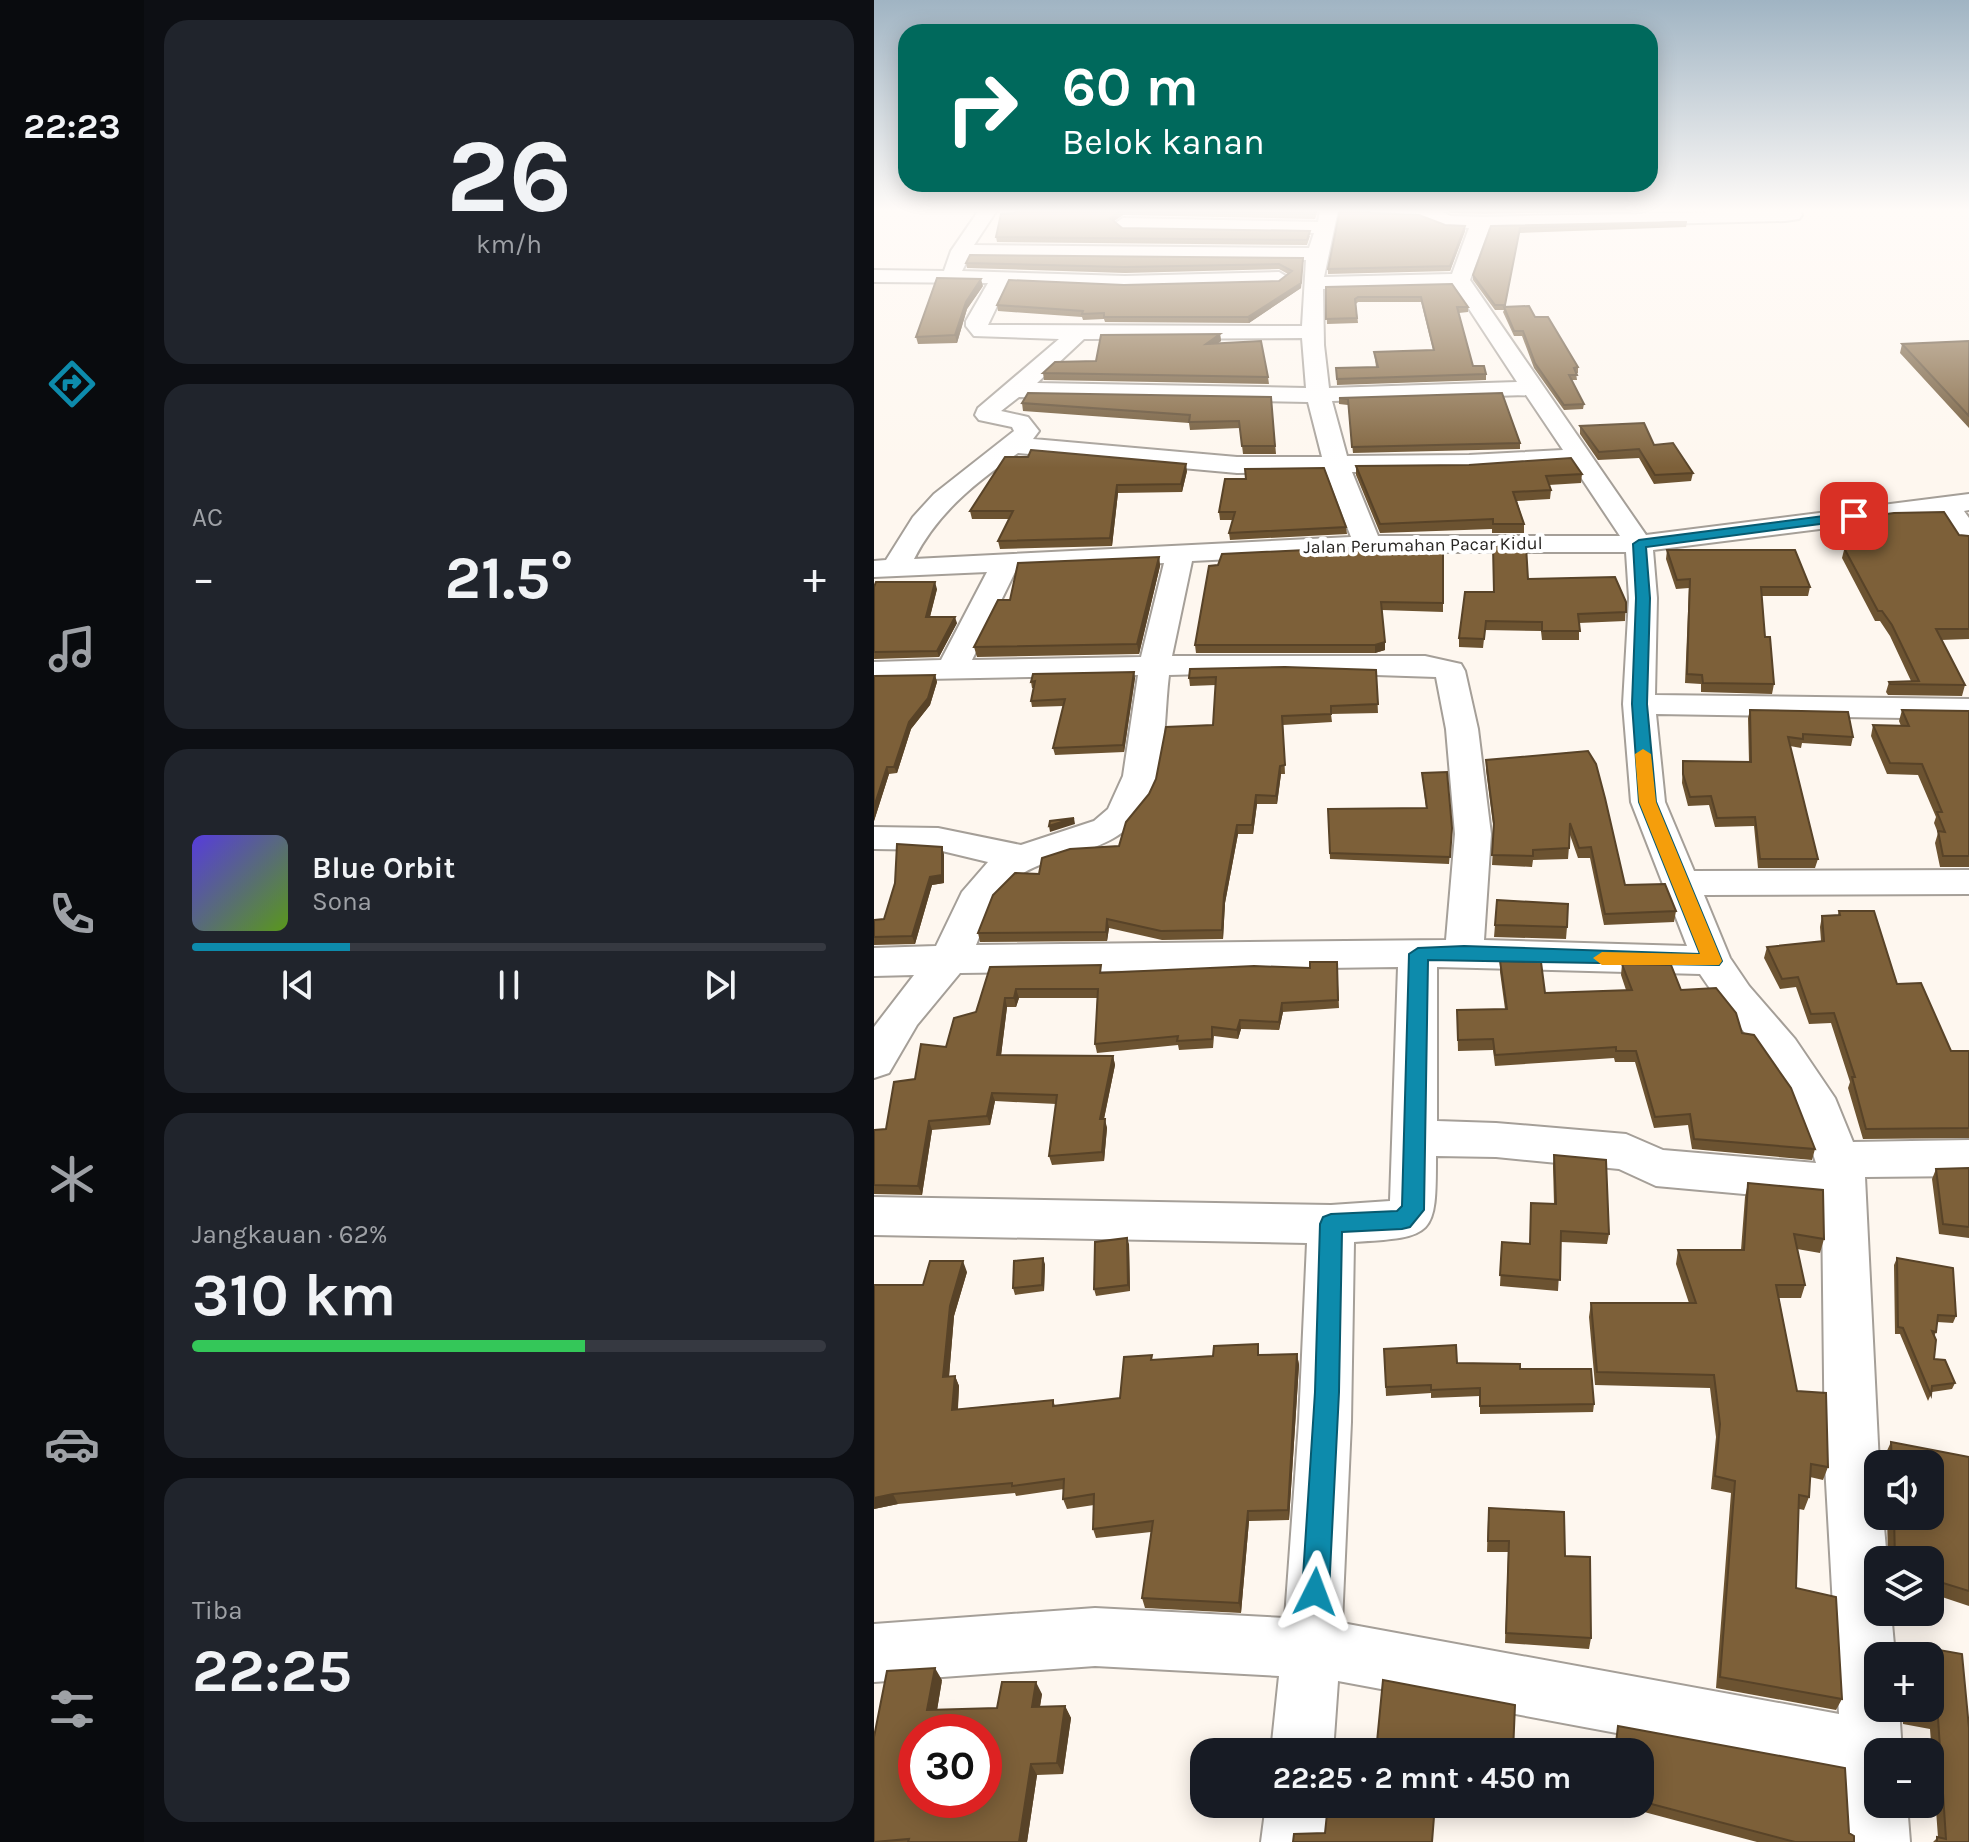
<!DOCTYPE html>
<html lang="id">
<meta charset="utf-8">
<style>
body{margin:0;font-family:Karla,sans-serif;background:#20242c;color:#f1f3f6;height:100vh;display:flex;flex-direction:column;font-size:30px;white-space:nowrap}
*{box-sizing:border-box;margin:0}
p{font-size:26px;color:#9ea1a6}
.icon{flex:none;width:44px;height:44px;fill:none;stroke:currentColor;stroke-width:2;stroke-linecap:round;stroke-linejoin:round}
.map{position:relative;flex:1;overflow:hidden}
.details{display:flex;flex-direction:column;gap:20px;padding:20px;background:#0d0f14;width:730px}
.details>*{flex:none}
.guide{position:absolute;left:24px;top:24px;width:760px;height:168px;border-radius:24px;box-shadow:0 4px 20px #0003;background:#00695c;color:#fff;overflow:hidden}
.buttons{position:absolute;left:990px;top:1450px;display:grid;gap:16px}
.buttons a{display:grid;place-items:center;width:80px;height:80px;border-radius:16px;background:#171b24;box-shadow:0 4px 20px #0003;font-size:40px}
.speed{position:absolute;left:24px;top:1714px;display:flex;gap:16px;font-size:40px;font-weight:700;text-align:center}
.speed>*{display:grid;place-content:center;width:104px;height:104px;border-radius:50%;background:#171b24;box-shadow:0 4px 20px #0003;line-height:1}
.speed .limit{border:12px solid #d22;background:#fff;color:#111}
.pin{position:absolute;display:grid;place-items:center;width:68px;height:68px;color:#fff;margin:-34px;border-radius:16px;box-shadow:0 4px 12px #0006}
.me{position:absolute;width:88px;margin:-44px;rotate:3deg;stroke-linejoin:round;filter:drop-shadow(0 0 6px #0008)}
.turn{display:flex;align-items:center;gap:28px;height:168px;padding:0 32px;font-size:36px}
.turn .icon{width:104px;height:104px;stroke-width:2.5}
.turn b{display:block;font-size:56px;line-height:68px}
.big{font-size:60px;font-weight:700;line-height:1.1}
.details .tile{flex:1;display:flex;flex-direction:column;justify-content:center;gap:12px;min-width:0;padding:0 28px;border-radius:24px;background:#20242c}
.details .dial{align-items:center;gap:0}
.dial b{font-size:104px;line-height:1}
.song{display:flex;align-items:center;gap:24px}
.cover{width:96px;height:96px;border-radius:12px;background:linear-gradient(135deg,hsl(250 70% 55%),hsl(90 70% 35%))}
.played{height:8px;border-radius:4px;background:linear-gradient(90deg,#0d8bac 25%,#363941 25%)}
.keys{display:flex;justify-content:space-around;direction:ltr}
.heat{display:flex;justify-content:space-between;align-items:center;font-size:44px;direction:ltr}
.charge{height:12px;border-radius:6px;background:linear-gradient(90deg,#34c759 62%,#363941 0)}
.trip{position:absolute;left:316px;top:1738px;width:464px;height:80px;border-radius:24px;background:#171b24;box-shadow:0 4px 20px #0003;font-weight:700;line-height:80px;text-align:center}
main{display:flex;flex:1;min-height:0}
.tabs{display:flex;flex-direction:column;width:144px;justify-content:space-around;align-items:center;background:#090b0e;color:#9ea1a6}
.tabs .icon{width:56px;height:56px}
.tabs .selected{color:#0d8bac}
.tabs b{font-size:36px;color:#f1f3f6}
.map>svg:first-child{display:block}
</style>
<main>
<nav class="tabs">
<b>22:23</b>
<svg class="icon selected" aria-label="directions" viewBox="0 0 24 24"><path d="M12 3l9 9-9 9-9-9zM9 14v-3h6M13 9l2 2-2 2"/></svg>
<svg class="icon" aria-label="music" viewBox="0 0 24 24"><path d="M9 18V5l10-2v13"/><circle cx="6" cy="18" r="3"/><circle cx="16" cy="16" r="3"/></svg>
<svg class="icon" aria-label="phone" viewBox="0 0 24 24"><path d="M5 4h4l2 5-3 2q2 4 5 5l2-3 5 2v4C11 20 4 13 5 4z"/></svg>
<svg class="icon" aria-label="climate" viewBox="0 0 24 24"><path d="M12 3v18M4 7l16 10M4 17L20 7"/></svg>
<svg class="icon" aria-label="car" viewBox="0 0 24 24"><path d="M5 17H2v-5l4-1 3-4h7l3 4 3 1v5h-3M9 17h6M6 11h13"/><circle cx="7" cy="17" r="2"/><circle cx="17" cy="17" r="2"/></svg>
<svg class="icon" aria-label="filters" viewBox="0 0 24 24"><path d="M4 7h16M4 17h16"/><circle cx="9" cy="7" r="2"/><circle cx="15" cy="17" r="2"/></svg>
</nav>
<section class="details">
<div class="tile dial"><b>26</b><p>km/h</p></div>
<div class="tile"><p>AC</p>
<div class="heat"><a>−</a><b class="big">21.5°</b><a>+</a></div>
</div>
<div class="tile">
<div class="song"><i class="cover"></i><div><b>Blue Orbit</b><p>Sona</p></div></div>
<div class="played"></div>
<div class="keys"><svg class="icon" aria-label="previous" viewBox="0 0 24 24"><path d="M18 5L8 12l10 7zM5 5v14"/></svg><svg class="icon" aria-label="pause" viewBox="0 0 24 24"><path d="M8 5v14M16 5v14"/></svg><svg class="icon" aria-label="next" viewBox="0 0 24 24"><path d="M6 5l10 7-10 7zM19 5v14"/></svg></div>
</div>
<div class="tile"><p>Jangkauan · 62%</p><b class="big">310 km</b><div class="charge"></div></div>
<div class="tile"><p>Tiba</p><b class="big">22:25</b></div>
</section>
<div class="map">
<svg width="1095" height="1842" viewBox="0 0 1095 1842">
<rect width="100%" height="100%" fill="#fef7ef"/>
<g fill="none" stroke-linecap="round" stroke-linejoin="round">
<g stroke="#a59f98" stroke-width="4">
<path id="minor" d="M105 210H123L100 245 435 248 440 233 249 230 240 224 249 218 444 222 446 210H464L450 277 578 274 595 228 572 227 546 217 498 215 489 210H566L576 216 610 217 926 210 928 215 925 219 911 221 615 228 596 280 772 535 1095 494V510L1090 511 1095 518V545L1085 543 1065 514 779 550 783 598 781 695 1095 699V719L782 714 791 802 820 871 1095 870V894L830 895 856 958 875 986 921 1039 961 1098 979 1142 1095 1140V1176L991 1177 1005 1464 1004 1516H1009L1013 1560H1004V1612H1017L1021 1656H1004V1708H1025L1028 1752H1004V1804H1033L1036 1842H972L968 1775 464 1681 459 1752H397L405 1676 221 1666 0 1682V1624L221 1608 411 1618 425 1422 433 1243 0 1235V1197L457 1205 516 1201 524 967 86 973 43 1025 15 1073 0 1078V1027L40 975 0 976V948L62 946 88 892 114 862 64 850 0 849V827L64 828 147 845 220 821 234 809 249 776 264 675 0 680V662L67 660 113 572 0 577V561L12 560 39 517 60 494 140 431 138 427 105 420 101 415 104 408 185 339 100 336 92 326V321L114 283 0 282V270L70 271 77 251ZM95 257 432 260 428 326 114 325 134 283 251 288 405 284 415 278 405 272 251 276 88 271ZM580 286 643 382 455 388 450 345 449 289ZM428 338 432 388 163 383 210 339ZM652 395 689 450 595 455 473 456 458 401ZM145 397 434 402 448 457H363L159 439 165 431 154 417 127 411ZM144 453 363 473 452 472 477 537 40 559C64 512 102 482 144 453ZM698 464 746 536H504L478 472 595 471ZM494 552H752L755 598 749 704 757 802 813 946 610 940 617 834 604 729 591 671 587 664 551 656H298L318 561ZM290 563 267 657 98 660 142 570ZM412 672 562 677 572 729 581 834 572 940 102 945C110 927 114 905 128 890 172 843 241 866 274 801 293 763 290 715 295 675ZM563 967 826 974C856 1020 906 1067 926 1116 933 1131 937 1148 942 1163L789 1150 752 1134 622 1123 563 1121ZM562 1156 622 1157 745 1169 782 1186 948 1201 951 1464 965 1714 468 1623 477 1422 480 1242C561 1237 562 1236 562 1156Z
M392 1804H454L451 1842H387Z"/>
</g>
<use href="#minor" fill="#fff" fill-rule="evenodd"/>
</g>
<path fill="#6c5331" d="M142 210H444L441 219 249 215 240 221 248 228 436 236 433 245 123 242 122 237 141 213Z
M571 210H791L610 214 577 213Z
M498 213 571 225 591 226V231L576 271 454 274V269Z
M813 222 812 227 645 233 631 307 661 317 704 367V373H702L703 380H697L710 404 709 409 690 410 660 368 648 336H640L629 312 630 310H621L599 280V275L617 226Z
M429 258 427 288 375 323 231 322 230 319 209 320 208 317 124 311 123 305 250 285 405 281 414 274 405 269 251 273 93 268 92 263Z
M578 284 594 307V312L585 313 599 366 612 374V380L463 385 462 368 502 367 500 352 559 350 547 302H484L482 304 484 323 453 324 452 287Z
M109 286 93 309 83 343 44 344 42 337Z
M346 334 347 341 344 343 394 377 395 384 170 380 169 373Z
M1095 341V428L1026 353 1028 344Z
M628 393 646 443V449L479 453 474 405 465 404V398Z
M397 397 402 454H369L366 428 316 430 315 423 149 411 148 403Z
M706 426 780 445 819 473 817 481 780 484 765 458 724 460 706 434Z
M595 465 708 474 707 483 675 485 677 490 676 499 643 501 650 524V533H618V529L506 533 482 475V466Z
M313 471 308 492 244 493 238 546 126 549 124 541 135 519H98L96 511Z
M351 479 472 527 473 534 356 540 355 533 359 520H346L345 512Z
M959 521 1095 536V639L1067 640 1091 685 1088 696 1014 695 1012 692 1015 682 1037 681 1016 636 1006 621H1001L968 558 970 550 957 531Z
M569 547V612L508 610 511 650 501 653H322L321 645Z
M793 550 936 587 934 596H888L891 637 900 684 898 694 827 692V684L811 683 815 588 802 589 792 559Z
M285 557 286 566 265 654 103 657 100 647 136 600Z
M654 579 752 602 751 621 705 623V640H668L667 631 611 630 609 648 585 647V638L620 592Z
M0 587 63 589 56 617 83 623 65 657 0 659Z
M502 670 504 713 457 714 458 722 409 725 411 774H407L403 804H383L379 834H364L351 903 349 939 288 940 235 928 233 941 106 942 104 933 165 874 245 846 339 725 342 685 316 686 315 678Z
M61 675 63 682 56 705 37 729 23 773 15 774 0 821V676Z
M261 678 250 752 181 755 179 748 190 706 158 707 157 701 160 688H158L157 682Z
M876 710 979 737 977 746 928 743 927 748 916 746 944 859 941 868H884L880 826 841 827 835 805 814 806 808 783 809 761 875 762 874 718Z
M1028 710 1095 711V867H1066L1061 843 1064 833 1060 823 1062 817 1044 775 1013 774 997 736 999 725 1027 726 1025 721Z
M714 751 751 885 802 911 800 922 730 925 716 858H704L696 835 694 859 659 860 658 867 618 865 620 832 612 770V760Z
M548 773 578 828 575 864 456 859 454 809 552 808Z
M68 847 70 855V883L58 885 41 944 0 945V920L10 919Z
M623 900 693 927 692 939 620 937Z
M965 911 1077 1051H1095V1138L989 1139 974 1088 976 1082 957 1023 935 1024 922 987 906 989 890 958 893 947 947 941 946 927 948 916 964 915Z
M626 961 671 993 752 990 747 975 748 964 807 990 868 1033 941 1149 938 1160 818 1149 814 1125 780 1128 761 1062H741L740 1058 621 1066 619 1050 584 1051 583 1010 631 1009 626 972Z
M463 962 465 1008 409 1012 405 1030 367 1029 364 1039 340 1036 339 1048 305 1050 304 1045 223 1053 221 1044 223 998H145L142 1007H133L127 1055 239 1056 241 1065 230 1119 233 1128 230 1161 178 1165 175 1156 182 1104 121 1101 116 1125 58 1130 48 1195 0 1194V1130L12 1129 41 1079 72 1047 102 1012 116 967 229 972 436 968Z
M680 1155 735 1234 733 1244 687 1242 684 1291 626 1286 628 1242 656 1244 657 1203 680 1204 679 1166Z
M1095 1168V1238L1065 1234 1058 1179 1062 1169Z
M874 1183 950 1239 946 1253 923 1249 931 1285 927 1298H905L923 1391 954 1467 949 1480 936 1477 935 1497 930 1510 925 1509 922 1588 968 1699 962 1710 842 1688 857 1493 837 1489 842 1437 836 1388 721 1385 715 1317 717 1303H815L802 1264 804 1250H867L871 1197Z
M255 1244 256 1291 222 1296 220 1289Z
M1023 1258 1082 1316 1079 1323 1063 1322 1062 1332 1060 1337V1359L1081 1383 1078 1389 1058 1392 1054 1401 1026 1334H1021L1020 1265Z
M171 1264 170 1291 141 1295 139 1288Z
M93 1272 80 1316 75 1377 81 1376 85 1386 84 1409 179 1400 181 1406 246 1398 279 1360 423 1354 425 1365 415 1520 375 1521 367 1613 271 1608 268 1598 277 1532 222 1538 219 1529 220 1505 193 1509 189 1499 190 1489 142 1496 141 1493 24 1504 0 1509 49 1285Z
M510 1349 583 1363 646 1369 720 1404 719 1412 606 1414V1396L557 1398V1393L512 1396Z
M1017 1442 1095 1457V1606L1056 1593V1560H1014L1013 1516H1056V1464H1012L1011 1455Z
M614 1520 691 1556 717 1638 715 1649 631 1643 634 1552H613Z
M1031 1644 1088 1654 1095 1728V1842H1059L1064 1837 1056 1729 1029 1724 1028 1708H1056V1656H1019L1024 1647Z
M68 1680 63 1710 123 1708 168 1694 166 1706H191L197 1718 189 1774 163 1775 153 1842H0Z
M744 1726 975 1833 980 1842H883L740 1804H766V1752H740Z"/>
<path fill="#584328" d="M248 210 249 215 237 223 236 218Z
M591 226V231L576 271V266Z
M429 258 427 288 375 323 374 317 427 283Z
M107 279 109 286 93 309 83 343 81 335 92 302Z
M346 334 347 341 333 351 332 344Z
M312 464 313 471 308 492 307 484Z
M243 485 244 493 238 546 236 538Z
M285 557 286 566 265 654 263 644Z
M61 582 63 589 54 624 52 617Z
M81 617 83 623 65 657 63 651Z
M511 642V650L501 653V645Z
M260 672 261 678 250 752 249 745Z
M61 675 63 682 56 705 37 729 23 773 20 767 35 722Z
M406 766 407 774 403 804 402 796Z
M13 767 15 774 0 821V807Z
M382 795 383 804 379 834 378 825Z
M200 818 201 824 176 832 175 826Z
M363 825 364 834 351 903 349 939 348 930 350 895Z
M68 847 70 855V883L58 885 41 944 38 936 56 877Z
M233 919 235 928 233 941 232 932Z
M142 989 145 998 142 1007 140 998Z
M131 998 133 1007 126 1064 123 1055Z
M408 1003 409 1012 405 1030V1022Z
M366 1020 367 1029 364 1039 363 1030Z
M239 1056 241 1065 228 1128 226 1119Z
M118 1093 121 1101 116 1125 113 1116Z
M231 1119 233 1128 230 1161 228 1152Z
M55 1121 58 1130 48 1195 44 1186Z
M253 1238 255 1244 256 1291 254 1285Z
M169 1258 171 1264 170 1291 168 1285Z
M89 1261 93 1272 80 1316 74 1388 69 1377 76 1306Z
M423 1354 425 1365 415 1520 414 1510Z
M81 1376 85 1386 83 1420 78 1410Z
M19 1494 24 1504 0 1509V1498Z
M374 1511 375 1521 367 1613 365 1603Z
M61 1668 68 1680 61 1722 53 1710Z
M162 1682 168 1694 164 1719 158 1707Z
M191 1706 197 1718 189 1774 183 1763Z
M157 1764 163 1775 153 1842H145Z"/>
<path fill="#7d6039" stroke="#584328" stroke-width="2" fill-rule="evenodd" d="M142 210H248L236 218 248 228 436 231 433 240 122 237 127 214 141 213Z
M249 210H442L441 214Z
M466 210H492L498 213 545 215 571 225 591 226 576 266 454 269Z
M813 222 646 228 631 305H621L599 275 617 226Z
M96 255 429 258 427 283 374 317H230V313L208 314 209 311 123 305 135 280 250 285 405 281 418 271 405 264 250 267 92 263Z
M63 278 107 279 92 302 81 335 42 337Z
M578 284 594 307H583L599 366H610L612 374 463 379 462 368 504 367 500 352 560 350 547 297H484L481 299 483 318 452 319V287Z
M655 306 661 317H674L704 367 700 368 703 375H695L710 404 690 405 661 363 649 331H640L630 307Z
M346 334 332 344 387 341 394 377 169 373 181 362 222 361 227 335Z
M1095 341V416L1028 344Z
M154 393 397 397 401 446H368L365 421 315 422 316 415 148 403Z
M628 393 646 443 478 447 474 399 465 398Z
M770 423 780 445 799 443 819 473 781 475 765 449 725 452 706 426Z
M157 450 312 464 307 484 243 485 236 538 124 541 139 511H96L131 457H154Z
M697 458 708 474 672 476 677 490 639 492 650 524H619V519L506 524 482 466 595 465Z
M450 468 472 527 355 533 361 512H345L351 479H372L371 469Z
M1070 512 1085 535 1095 536V629H1062L1091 685 1016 684 1015 682 1045 681 1018 625 1008 611H1004L970 548H977L959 521 1020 513Z
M619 546H652L654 579 741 577 752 602V612L704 614 706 631H668V622L612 621 610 639 585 638 591 592H620Z
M494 547H569V603L507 602 511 642 501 645H321L335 566 344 565 348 554Z
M793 550H921L936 587H887L891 637H896L900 684 829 683 828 675 813 674 816 579 803 580Z
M285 557 263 644 100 647 124 600H136L144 563Z
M2 582H61L52 617H81L63 651 0 652V587Z
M411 667 502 670 504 704 457 706V714L408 716 411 765 406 766 402 796 382 795 378 825H363L350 895 348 930 287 931 233 919 232 932 104 933 119 895 141 873 165 874 168 858 196 849 245 846 252 822 275 794 282 779 292 727 339 725 342 677 315 678 316 669Z
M260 672 249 745 179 748 191 699 157 701 161 681 157 682 159 674Z
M61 675 54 698 35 722 20 767H13L0 807V676Z
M876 710 974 712 979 737 929 734V739L914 737 944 859H886L881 817 843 818 837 796 816 797 809 774V761L877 762Z
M1028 710 1095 711V856H1069L1064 831 1071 832 1063 812H1068L1048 764 1016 763 999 725 1035 726Z
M714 751 722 764 731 798 751 885 791 884 802 911 731 914 717 847 705 848 696 823 695 848 659 850V856L618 855 620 823 612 760Z
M573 772 578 828 576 857 456 853 454 809 553 808 548 773Z
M200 818 175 826 176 821Z
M23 844 68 847V875L56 877 38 936 0 937V920L10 919 21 883Z
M623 900 694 904 693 927 621 925Z
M965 911H1000L1023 984 1047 983 1077 1051H1095V1128L992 1129 978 1077H981L960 1013 937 1014 924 977 908 979 893 947 950 941 948 916 966 915Z
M626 961 667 962 671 993 758 990 748 964 797 965 807 990 842 988 862 1013 868 1033 880 1035 917 1088 941 1149 820 1139 816 1114 781 1117 762 1051H742V1047L621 1055 619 1039 584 1040 583 1010 633 1009Z
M436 962H463L464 1000 408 1003 405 1022 366 1020 363 1030 338 1027V1039L303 1041 304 1036 221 1044 224 989H142L140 998H131L123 1055 239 1056 226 1119H231L228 1152 175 1156 183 1095 118 1093 113 1116 55 1121 44 1186 0 1185V1130L12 1129 20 1082 41 1079 47 1044 72 1047 80 1018 102 1012 116 967 227 965 226 973 380 966 436 968Z
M680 1155 732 1160 735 1234 687 1231 686 1280 626 1275 628 1242 656 1244 657 1203 682 1204Z
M1095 1168V1227L1069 1224 1062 1169Z
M874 1183 949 1190 950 1239 920 1234 931 1285H902L923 1391 952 1393 954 1467 937 1464 935 1497 925 1495 922 1588 962 1597 968 1699 846 1677 861 1481 841 1476 846 1424 840 1375 723 1372 717 1303H822L804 1250H870Z
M253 1238 254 1285 220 1289 221 1242Z
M169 1258 168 1285 139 1288 140 1261Z
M1023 1258 1079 1268 1082 1316 1064 1315 1062 1332 1058 1331 1062 1340 1060 1359 1071 1360 1081 1383 1058 1386 1057 1395 1029 1328 1024 1327Z
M56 1261H89L76 1306 69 1377 81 1376 78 1410 179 1400V1406L246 1398 250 1357 278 1355 277 1360 339 1356 340 1346 384 1344V1355L423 1354 414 1510 374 1511 365 1603 268 1598 279 1521 219 1529 220 1494 189 1499 190 1479 138 1486V1483L19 1494 0 1498V1285H49Z
M582 1345 583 1363 646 1364V1369H717L720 1404 606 1406V1388L557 1390V1385L512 1387 510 1349Z
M1017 1442 1095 1457V1591L1056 1579V1560H1021L1020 1516H1056V1464H1018Z
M615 1508 690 1512 691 1556 716 1557 717 1638 632 1633 635 1541H614Z
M1031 1644 1088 1654 1095 1728V1842H1063V1837L1072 1839 1064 1718 1036 1713V1708H1056V1656H1025L1024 1647Z
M61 1668 53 1710 123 1708 128 1682H162L158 1707 191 1706 183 1763 157 1764 145 1842H34L35 1839 0 1842V1737L13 1671ZM42 1732H110V1800H42Z
M509 1680 641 1705 639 1752H502Z
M744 1726 971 1768 975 1833 980 1836V1842H921L766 1801V1752H741Z
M454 1804H561L558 1842H419L420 1834 451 1833Z"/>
<linearGradient id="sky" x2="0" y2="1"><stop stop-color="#a0b4c3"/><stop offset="0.45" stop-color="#fffbf8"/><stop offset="1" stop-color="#fffbf8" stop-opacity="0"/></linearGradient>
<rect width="1095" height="468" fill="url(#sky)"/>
<path fill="#0d8bac" stroke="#085a70" stroke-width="2" d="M980 512 986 516 984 519 772 547 776 598 773 704 782 802 848 961 845 965 554 960 550 1210 536 1227 528 1229 468 1232 465 1392 455 1592 451 1601 441 1605 432 1601 428 1592 441 1392 446 1224 449 1217 457 1214 523 1211 528 1206 535 954 544 948 590 946 826 954 765 802 758 704 762 598 759 544 765 540Z"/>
<path fill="#f59e0b" d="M769 749 777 754 782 802 848 961 845 965H728L719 958 728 952 826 954 765 802 761 754Z"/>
<g text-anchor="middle" stroke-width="8" stroke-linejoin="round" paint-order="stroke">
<g font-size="18" fill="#282522" stroke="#fff">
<text transform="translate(549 545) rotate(-1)" y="6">Jalan Perumahan Pacar Kidul</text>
</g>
</g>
</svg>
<div class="buttons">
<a><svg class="icon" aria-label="sound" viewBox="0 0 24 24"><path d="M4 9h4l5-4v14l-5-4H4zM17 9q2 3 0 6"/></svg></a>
<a><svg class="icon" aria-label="layers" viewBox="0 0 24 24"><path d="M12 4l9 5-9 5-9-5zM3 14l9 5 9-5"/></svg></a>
<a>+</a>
<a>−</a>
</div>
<div class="speed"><div class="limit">30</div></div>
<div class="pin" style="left:980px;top:516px;background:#d93025"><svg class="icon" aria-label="arrive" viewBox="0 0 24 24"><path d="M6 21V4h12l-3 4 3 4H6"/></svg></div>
<svg class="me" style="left:441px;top:1592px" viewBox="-20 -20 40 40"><path d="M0-17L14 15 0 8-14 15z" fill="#0d8bac" stroke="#fff" stroke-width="4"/></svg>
<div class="trip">22:25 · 2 mnt · 450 m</div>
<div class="guide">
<div class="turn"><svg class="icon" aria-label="right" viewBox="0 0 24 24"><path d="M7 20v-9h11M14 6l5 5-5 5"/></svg><div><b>60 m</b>Belok kanan</div></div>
</div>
</div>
</main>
